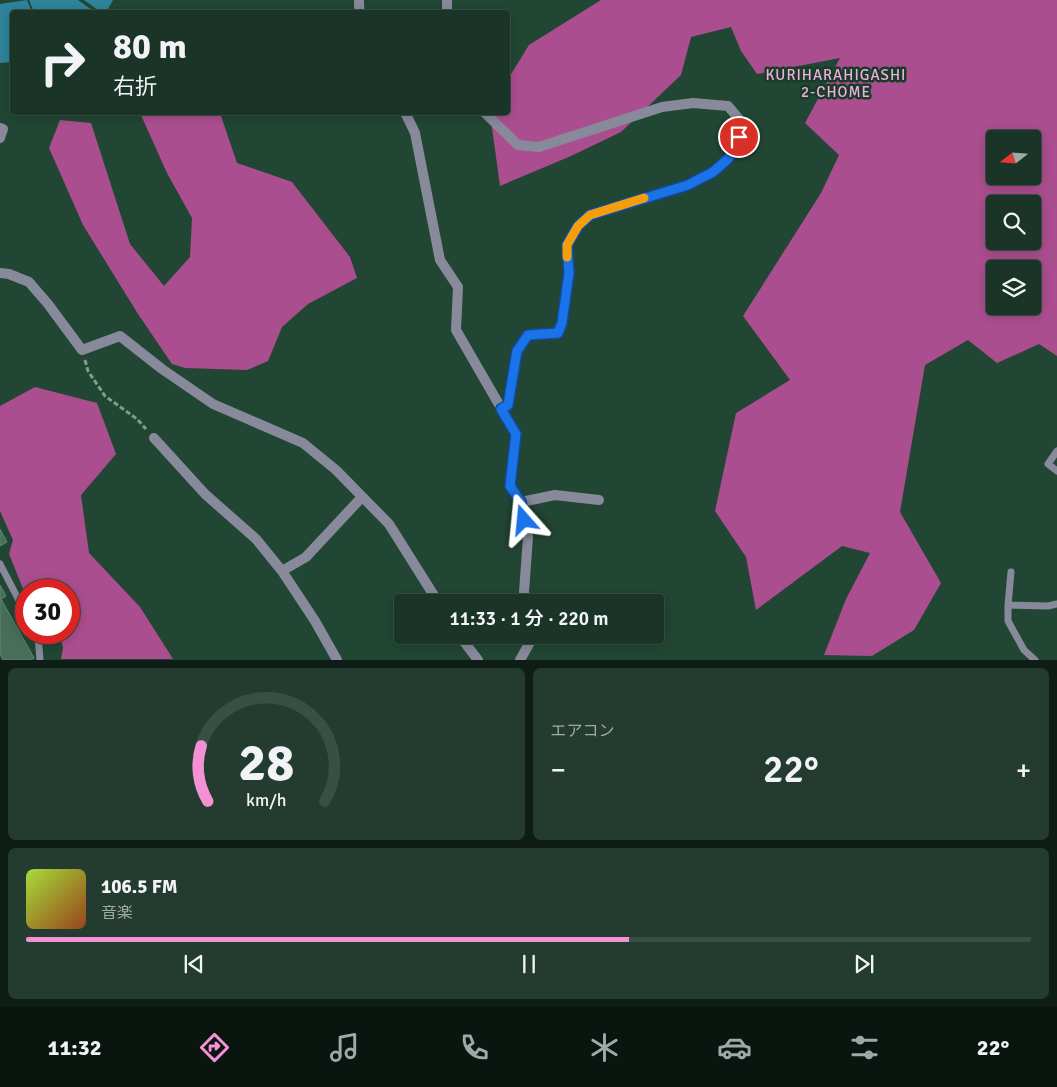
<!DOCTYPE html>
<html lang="ja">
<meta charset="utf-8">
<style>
body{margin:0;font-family:Signika,"Noto Sans JP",sans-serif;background:#233c2f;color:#f1f3f6;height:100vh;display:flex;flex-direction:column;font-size:19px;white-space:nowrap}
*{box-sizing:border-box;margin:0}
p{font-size:16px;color:#9faaa7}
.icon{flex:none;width:28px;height:28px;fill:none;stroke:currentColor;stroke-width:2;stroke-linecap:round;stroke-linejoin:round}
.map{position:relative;height:660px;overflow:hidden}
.sheet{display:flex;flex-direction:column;gap:8px;padding:8px;background:#0e1d15;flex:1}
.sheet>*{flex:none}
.hud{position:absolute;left:10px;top:10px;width:500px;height:105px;border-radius:5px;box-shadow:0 2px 12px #0003,0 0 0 1px #384f44;background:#1a3427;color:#f1f3f6;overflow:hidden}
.needle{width:32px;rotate:253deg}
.controls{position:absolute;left:986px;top:130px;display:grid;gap:10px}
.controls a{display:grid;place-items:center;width:55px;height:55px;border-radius:5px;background:#1a3427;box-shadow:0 2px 12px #0003,0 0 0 1px #384f44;font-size:25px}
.speed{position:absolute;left:15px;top:579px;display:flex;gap:10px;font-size:25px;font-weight:700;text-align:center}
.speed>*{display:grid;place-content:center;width:65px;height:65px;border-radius:50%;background:#1a3427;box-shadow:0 2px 12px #0003,0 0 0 1px #384f44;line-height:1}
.speed .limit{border:8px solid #d22;background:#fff;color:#111}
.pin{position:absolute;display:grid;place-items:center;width:42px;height:42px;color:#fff;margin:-21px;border:2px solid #fff;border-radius:50%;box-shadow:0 1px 5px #0007}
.me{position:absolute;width:55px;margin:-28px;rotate:342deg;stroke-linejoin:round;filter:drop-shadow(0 0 4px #0008)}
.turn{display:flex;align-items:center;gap:18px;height:105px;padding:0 20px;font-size:22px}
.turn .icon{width:65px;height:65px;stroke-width:2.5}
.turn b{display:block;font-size:35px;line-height:42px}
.big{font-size:38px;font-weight:600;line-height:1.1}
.sheet .tile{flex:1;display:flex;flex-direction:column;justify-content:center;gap:8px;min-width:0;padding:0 18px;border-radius:8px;background:#233c2f}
.sheet .dial{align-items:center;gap:0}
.dial svg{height:130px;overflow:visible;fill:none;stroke:#384f44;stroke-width:7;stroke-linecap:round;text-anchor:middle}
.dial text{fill:#f1f3f6;stroke:none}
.song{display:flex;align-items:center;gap:15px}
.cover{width:60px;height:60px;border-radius:8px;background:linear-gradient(135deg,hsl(80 70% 55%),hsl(20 70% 35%))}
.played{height:5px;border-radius:2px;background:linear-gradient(90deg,#f491d4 60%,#384f44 60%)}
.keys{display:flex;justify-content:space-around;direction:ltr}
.heat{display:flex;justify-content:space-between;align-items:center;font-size:28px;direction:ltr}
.sheet .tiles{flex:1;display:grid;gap:8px;grid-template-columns:1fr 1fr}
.tile:last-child{grid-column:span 2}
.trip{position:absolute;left:394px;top:594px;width:270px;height:50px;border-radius:5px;background:#1a3427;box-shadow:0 2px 12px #0003,0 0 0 1px #384f44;font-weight:600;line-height:50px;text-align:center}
.tab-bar{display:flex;height:80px;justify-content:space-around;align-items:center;background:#0a1510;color:#9faaa7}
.tab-bar .icon{width:35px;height:35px}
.tab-bar .active{color:#f491d4}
.tab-bar b{font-size:22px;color:#f1f3f6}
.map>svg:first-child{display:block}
</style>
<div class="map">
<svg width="1057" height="660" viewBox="0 0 1057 660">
<rect width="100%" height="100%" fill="#224634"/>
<path fill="#ab4e8f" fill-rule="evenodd" d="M601 0H1057V356L1039 344 997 363 968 340 925 365 900 512 941 583 914 630 872 656 824 655 846 599 870 553 842 546 756 610 746 557 715 511 736 413 790 380 743 316 821 193 839 155 805 123 840 58 757 74 741 51 731 27 691 37 681 75 621 132 571 156 500 186 490 113 508 112V79L529 45ZM995 139H1032V176H995ZM995 204H1032V241H995ZM995 269H1032V306H995Z
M140 113H220L237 163 292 182 350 257 357 278 308 304 282 327 268 361 247 370 185 368 172 364 138 314 83 225 49 148 60 120 91 123 130 244 164 286 190 257 192 218 167 173Z
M35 387 97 403 116 454 81 495 89 553 140 607 173 659H61L63 648 59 633 69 632V590H26V596L9 554 13 540 0 511V406Z"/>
<path fill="#2f849c" d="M27 0 32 12H12V62L0 63V4Z
M29 0H78L95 12H34Z
M84 0H113L107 11 101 12Z"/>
<path fill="#486e5a" stroke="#5f8671" d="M0 529 7 542 0 546Z
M0 585 6 596 1 599 34 658 31 660H3L0 653Z"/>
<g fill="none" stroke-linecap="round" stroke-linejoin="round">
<path stroke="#819d8e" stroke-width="3" stroke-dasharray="5 2.5" stroke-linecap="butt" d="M85 360 88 371 105 396 137 419 146 429"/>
<path stroke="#888a9b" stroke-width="7" d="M1057 451 1048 464 1057 471
M0 564 26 614
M1011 572 1008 605V621L1024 650 1035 660
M1008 605 1048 606 1057 604
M36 632 38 635 40 660"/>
<path stroke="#888a9b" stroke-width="10" d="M359 0V6L360 12
M447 12V0
M405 112 415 133 440 260 458 287 456 330 516 434 510 486 521 502 528 537 524 592 526 602
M484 112 518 145 539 147 662 107 693 103 728 106 739 119V137L729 158 713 172 688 185 590 215 578 226 567 245 569 273 562 323 557 333 528 335 517 351 508 405 501 409
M0 128 3 129 0 138
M0 273 9 274 29 282 48 304 82 350 120 336 162 369 213 404 303 443 336 470 389 524 438 602
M154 438 205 494 256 539 282 571 315 621 337 660
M521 502 555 495 599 500
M282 571 306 557 362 497
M459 635 478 660
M520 660 529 644 531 635"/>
</g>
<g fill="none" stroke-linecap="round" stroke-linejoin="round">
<g stroke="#114b97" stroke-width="12">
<path id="route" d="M524 520 521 502 510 486 516 434 501 409 508 405 517 351 528 335 558 333 562 323 569 273 567 245 578 226 590 215 688 185 713 172 729 158 739 137"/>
</g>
<use href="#route" stroke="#1a73e8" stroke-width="9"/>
<path stroke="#f59e0b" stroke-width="9" d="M567 257V245L578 226 590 215 644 198"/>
</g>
<g text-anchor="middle" stroke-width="5" stroke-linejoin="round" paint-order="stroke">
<g font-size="15" letter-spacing="1" fill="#f3addb" stroke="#173c2a">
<text x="836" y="80">KURIHARAHIGASHI<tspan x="836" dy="17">2-CHOME</tspan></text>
</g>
</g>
</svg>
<div class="controls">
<a><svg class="needle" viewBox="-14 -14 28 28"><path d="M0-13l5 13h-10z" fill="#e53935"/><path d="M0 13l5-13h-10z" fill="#9faaa7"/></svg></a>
<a><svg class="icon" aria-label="search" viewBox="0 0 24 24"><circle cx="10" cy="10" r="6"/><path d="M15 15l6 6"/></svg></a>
<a><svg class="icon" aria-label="layers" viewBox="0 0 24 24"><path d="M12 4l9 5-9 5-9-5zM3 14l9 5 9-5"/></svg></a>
</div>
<div class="speed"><div class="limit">30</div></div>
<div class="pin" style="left:739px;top:137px;background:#d93025"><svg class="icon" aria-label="arrive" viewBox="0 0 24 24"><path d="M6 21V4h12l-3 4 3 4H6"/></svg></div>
<svg class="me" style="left:524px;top:520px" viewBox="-20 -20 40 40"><path d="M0-17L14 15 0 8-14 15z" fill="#1a73e8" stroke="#fff" stroke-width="4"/></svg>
<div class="trip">11:33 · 1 分 · 220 m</div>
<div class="hud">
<div class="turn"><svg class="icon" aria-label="right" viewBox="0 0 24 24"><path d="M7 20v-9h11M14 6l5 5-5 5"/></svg><div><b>80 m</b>右折</div></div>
</div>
</div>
<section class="sheet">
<div class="tiles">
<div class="tile dial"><svg viewBox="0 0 100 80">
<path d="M14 69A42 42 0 1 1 86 69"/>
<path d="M14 69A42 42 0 0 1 10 35" stroke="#f491d4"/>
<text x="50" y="56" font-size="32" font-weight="700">28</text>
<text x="50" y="72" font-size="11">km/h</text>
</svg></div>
<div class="tile"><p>エアコン</p>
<div class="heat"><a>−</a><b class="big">22°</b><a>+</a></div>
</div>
<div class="tile">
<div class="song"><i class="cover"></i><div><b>106.5 FM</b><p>音楽</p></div></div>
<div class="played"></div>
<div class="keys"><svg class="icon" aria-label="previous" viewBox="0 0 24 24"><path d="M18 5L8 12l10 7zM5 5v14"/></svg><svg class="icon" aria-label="pause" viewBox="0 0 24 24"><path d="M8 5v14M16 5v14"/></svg><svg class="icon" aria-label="next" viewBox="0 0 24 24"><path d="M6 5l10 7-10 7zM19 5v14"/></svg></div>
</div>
</div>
</section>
<nav class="tab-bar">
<b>11:32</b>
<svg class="icon active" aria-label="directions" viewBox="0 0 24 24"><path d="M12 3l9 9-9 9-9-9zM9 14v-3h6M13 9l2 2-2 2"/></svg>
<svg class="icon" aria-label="music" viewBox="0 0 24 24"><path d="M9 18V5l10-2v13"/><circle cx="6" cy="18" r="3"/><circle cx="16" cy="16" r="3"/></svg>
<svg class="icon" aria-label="phone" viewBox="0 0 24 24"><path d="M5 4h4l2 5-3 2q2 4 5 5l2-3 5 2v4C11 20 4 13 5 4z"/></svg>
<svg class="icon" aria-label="climate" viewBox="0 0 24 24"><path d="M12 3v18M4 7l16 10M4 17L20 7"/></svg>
<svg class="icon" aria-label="car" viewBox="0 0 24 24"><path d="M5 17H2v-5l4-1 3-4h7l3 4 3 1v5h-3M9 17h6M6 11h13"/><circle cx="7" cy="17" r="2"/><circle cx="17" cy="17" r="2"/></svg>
<svg class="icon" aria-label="filters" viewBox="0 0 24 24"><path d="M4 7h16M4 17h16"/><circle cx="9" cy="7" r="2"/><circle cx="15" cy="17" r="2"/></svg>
<b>22°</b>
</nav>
